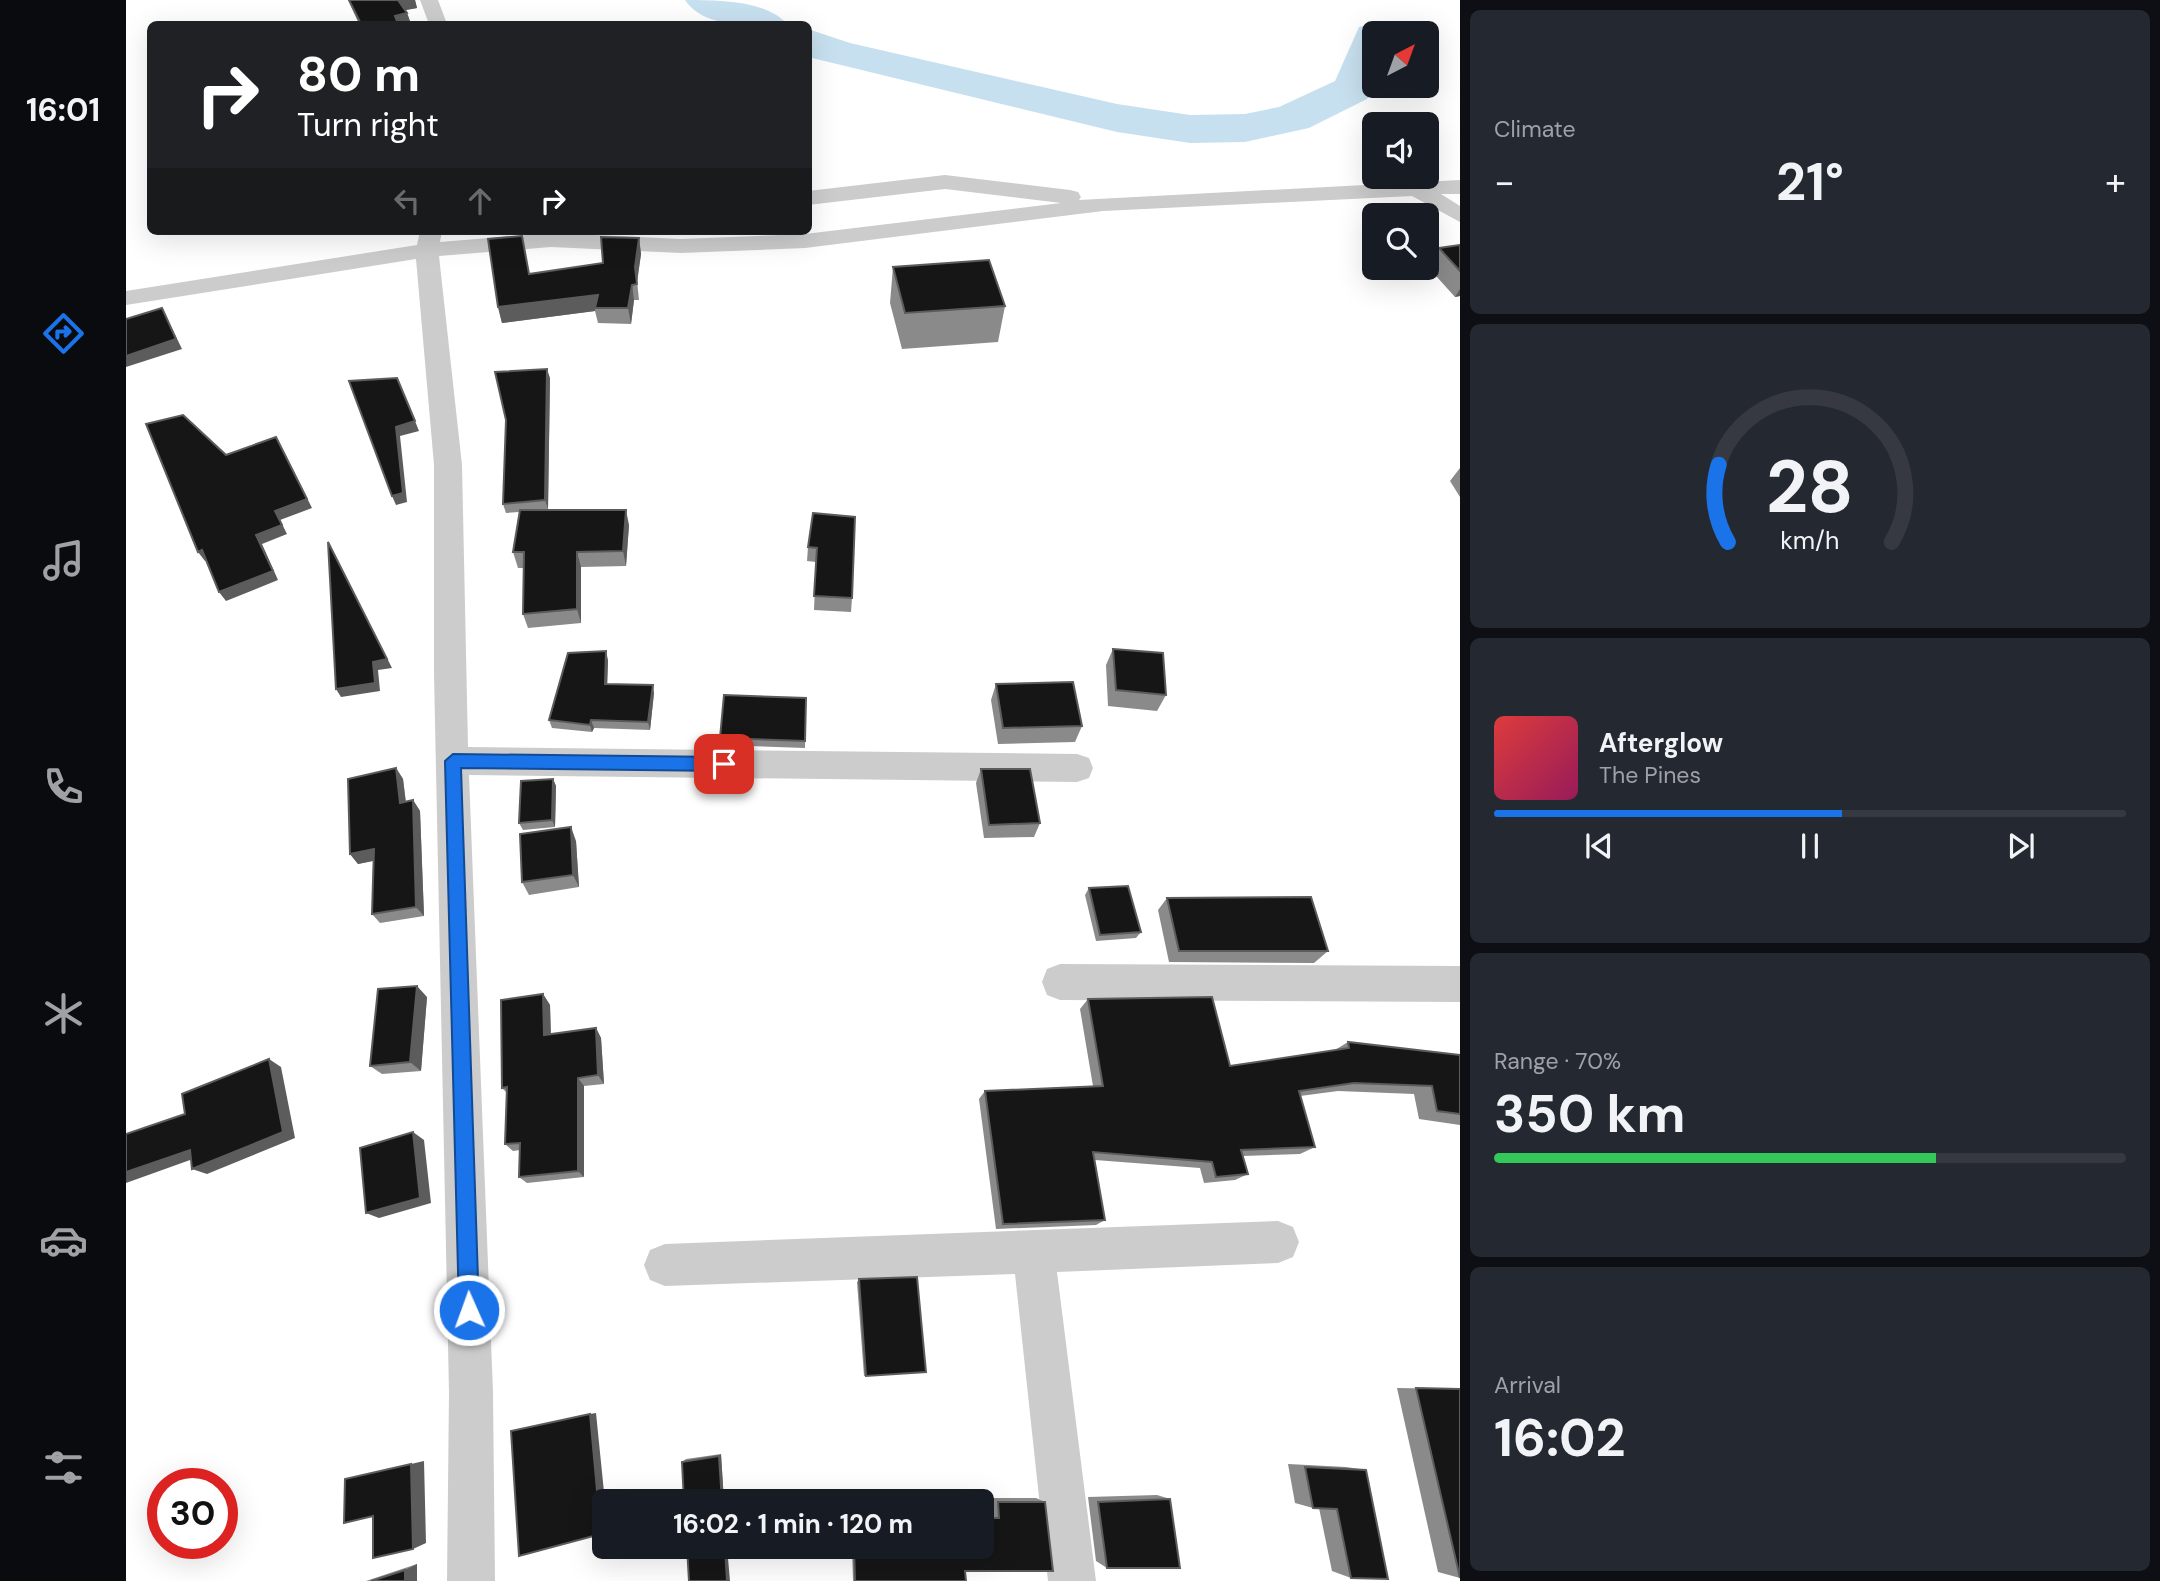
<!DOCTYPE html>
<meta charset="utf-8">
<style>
body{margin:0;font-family:"DM Sans",sans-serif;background:#242831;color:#f1f3f6;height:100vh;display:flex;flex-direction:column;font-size:26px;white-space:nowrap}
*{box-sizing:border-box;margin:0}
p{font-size:23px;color:#9ea1a6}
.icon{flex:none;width:38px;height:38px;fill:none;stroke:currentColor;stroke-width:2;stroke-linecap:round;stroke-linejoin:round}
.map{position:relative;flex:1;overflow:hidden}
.drawer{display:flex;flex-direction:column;gap:10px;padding:10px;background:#0d0f14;width:700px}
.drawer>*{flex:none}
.top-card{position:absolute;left:21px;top:21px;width:665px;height:214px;border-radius:10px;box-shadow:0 7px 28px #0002;background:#202124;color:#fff;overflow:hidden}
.needle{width:46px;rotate:41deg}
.buttons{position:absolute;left:1236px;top:21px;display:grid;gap:14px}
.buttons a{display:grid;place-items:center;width:77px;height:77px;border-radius:10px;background:#171b24;box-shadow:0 7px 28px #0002;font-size:35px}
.speed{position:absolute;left:21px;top:1468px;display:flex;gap:14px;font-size:35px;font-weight:700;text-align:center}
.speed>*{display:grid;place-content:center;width:91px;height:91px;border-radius:50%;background:#171b24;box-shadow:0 7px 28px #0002;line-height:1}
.speed .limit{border:10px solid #d22;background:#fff;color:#111}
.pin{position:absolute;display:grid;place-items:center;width:60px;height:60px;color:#fff;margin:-30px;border-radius:14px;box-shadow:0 4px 10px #0006}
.me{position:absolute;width:77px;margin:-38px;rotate:358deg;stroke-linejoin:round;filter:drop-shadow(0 0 5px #0008)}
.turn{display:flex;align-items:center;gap:24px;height:147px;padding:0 35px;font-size:32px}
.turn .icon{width:91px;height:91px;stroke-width:2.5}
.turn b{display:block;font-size:49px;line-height:60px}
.lanes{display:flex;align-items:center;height:66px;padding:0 35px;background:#0003;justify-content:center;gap:35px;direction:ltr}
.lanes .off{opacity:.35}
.big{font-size:52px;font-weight:700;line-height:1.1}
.drawer .widget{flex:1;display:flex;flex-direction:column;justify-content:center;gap:10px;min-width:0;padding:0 24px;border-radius:10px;background:#242831}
.drawer .dial{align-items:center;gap:0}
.dial svg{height:182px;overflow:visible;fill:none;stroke:#363941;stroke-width:7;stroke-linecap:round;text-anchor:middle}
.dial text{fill:#f1f3f6;stroke:none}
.song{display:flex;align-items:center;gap:21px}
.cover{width:84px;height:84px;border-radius:10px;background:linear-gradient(135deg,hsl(0 70% 55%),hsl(330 70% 35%))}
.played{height:7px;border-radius:4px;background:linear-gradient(90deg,#1a73e8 55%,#363941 55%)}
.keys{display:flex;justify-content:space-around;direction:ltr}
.heat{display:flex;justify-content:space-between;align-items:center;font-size:38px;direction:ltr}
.charge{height:10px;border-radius:5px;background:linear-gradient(90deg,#34c759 70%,#363941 0)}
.trip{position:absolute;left:466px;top:1489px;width:402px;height:70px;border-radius:10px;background:#171b24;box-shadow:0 7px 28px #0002;font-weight:700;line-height:70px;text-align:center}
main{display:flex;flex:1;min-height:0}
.dock{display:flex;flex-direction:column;width:126px;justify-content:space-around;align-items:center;background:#090b0e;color:#9ea1a6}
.dock .icon{width:49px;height:49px}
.dock .selected{color:#1a73e8}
.dock b{font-size:32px;color:#f1f3f6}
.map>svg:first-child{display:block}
</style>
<main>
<nav class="dock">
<b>16:01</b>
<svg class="icon selected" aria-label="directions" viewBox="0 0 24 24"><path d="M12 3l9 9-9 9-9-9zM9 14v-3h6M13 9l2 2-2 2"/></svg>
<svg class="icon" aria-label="music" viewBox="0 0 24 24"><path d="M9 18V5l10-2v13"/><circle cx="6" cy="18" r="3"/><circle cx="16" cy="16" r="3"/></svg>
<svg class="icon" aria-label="phone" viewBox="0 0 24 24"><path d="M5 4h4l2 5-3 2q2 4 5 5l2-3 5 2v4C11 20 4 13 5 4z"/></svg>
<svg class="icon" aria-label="climate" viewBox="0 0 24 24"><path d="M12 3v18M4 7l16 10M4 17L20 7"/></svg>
<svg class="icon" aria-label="car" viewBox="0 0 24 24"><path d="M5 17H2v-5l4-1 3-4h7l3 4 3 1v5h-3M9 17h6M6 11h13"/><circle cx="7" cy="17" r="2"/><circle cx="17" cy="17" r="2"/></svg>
<svg class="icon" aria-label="filters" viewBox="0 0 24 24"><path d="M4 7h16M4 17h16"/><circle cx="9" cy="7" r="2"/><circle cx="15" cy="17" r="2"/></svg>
</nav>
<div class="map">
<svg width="1334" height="1581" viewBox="0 0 1334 1581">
<rect width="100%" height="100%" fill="#fff"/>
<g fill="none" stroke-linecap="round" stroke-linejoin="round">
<path fill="#c7e0ef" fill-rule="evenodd" d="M559 0C591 0 640 0 661 24 630 27 578 29 559 0Z
M1248 23 1263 27 1267 33H1248L1250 86 1241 99 1183 128 1119 142 1064 143 991 132 682 57V29L724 43 991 104 1064 115 1119 114 1153 107 1209 81 1233 27Z"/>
<path fill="#ccc" fill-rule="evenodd" d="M294 0H312L321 24H303Z
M819 175 944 190 952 192 955 197 953 200 1334 180V194H1315L1334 206V222L1286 196 977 211 679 248 555 253 425 247 313 256 336 465 342 747 951 754 963 758 967 768 963 778 951 782 343 775 367 1392 369 1581H321L323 1392 308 674V465L290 259 0 305V291L291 245 294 231H316L314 242 425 233 555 239 679 234 935 203 819 189 682 205V191Z
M934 964 1334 966V1002L934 1000 921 995 916 982 921 969Z
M1152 1221 1167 1227 1173 1242 1167 1257 1152 1263 931 1272 970 1581H922L889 1274 539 1286 524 1280 518 1265 524 1250 539 1244Z"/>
</g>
<path fill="#8a8a8a" d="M222 0H289L291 8 279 10 281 13 285 24H233Z
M364 231H396V233L365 235Z
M476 231H519L518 235 476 233Z
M396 236 403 274 477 263 513 238 515 254 511 282 513 300H508L505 324 472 323 469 311 376 323 372 307Z
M1334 245V296L1329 297 1302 267 1313 248Z
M767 267 879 306 872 342 776 349 764 303Z
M424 378 422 509 408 510 503 525 500 566 455 567V623L402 628 397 614V568H392L387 552 393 512 380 513 377 504Z
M1334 468V497L1324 481Z
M687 513 726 598 725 612 688 610 690 562 681 561 682 547Z
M987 649 1040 695 1031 711 982 706 980 665Z
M482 660 481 684 528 693 524 730 468 728 466 732 426 728 423 720Z
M870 684 956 726 949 742 872 744 865 700Z
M680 698 679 748 595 745 594 738Z
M270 768 277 779 280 802 287 800 294 811 298 916 254 923 246 914 247 861 232 864 224 854Z
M855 769 914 823 908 837 858 838 850 783Z
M427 779 430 786 429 827 397 830 393 823Z
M450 841 453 887 403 895 396 882Z
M963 888 1015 932 1010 938 970 941 959 895Z
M1041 898 1202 951 1188 963 1043 962 1032 910Z
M417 994 424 1005 425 1034 470 1028 475 1038 478 1084 458 1086V1177L401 1183 393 1177 394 1150 387 1151 379 1144 381 1093 376 1088Z
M301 997 295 1071 256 1074 244 1066Z
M962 999 1104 1066 1209 1050 1222 1042 1334 1055V1125L1293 1119 1288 1094 1212 1091 1174 1096 1189 1147 1174 1154 1117 1156 1122 1174 1109 1180 1078 1183 1074 1168 969 1160 979 1220 970 1225 870 1229 853 1099 859 1091 967 1086 954 1009Z
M733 1279 800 1372 738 1376 731 1282Z
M1271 1388 1334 1389V1578L1312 1572Z
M595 1454 598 1502 556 1462 560 1459Z
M1162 1464 1220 1467 1240 1470 1225 1578 1206 1571 1193 1508H1187L1169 1503Z
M1031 1495 1044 1499 981 1568 970 1561 962 1497Z
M865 1498H910L919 1502 839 1571 840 1581H727L726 1547H856V1513H866Z
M291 1564V1581H240Z"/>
<path fill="#5c5c5c" d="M272 0H289L291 8 275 11Z
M281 13 285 24H272L269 16Z
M513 238 515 254 511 282 513 300 509 267Z
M506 285 508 300 505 324 502 308Z
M1334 289V296L1329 297Z
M472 295 469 308V311L376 323 372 307Z
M36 308 56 349 0 367V356Z
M421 369 424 378 422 509 419 500Z
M289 421 293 431 274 436 281 502 270 505 266 496 270 427Z
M155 446 186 508 154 520 161 534 136 544 152 580 100 601 93 592 130 535 149 511Z
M500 510 503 525 500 566 497 551Z
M76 550 82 559 79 561 72 552Z
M207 551 266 668 252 670 254 691 215 697 210 689Z
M451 552 455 567V623L451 609Z
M480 651 482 660 481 692 479 684Z
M527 685 528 693 524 730 522 722Z
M465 720 468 728 466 732 464 725Z
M270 768 277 779 281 814 274 803Z
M427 779 430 786 429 827 426 820Z
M287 800 294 811 298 916 290 907Z
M445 827 450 841 453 887 447 875Z
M248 849 256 859 232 864 224 854Z
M291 986 301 997 295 1071 284 1062Z
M417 994 424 1005 425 1045 418 1035Z
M470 1028 475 1038 478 1084 472 1075Z
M143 1059 155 1067 169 1138 81 1174 66 1169Z
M452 1078 458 1086V1177L452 1171Z
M287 1132 298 1140 305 1203 253 1218 240 1213Z
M64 1150 78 1155 0 1183V1172Z
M470 1413 479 1502H478V1533L475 1534 464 1414Z
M595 1454 598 1502H596L593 1456Z
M298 1461 300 1543 287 1549 285 1464Z
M599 1547H601L604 1581H601Z
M291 1564V1581H279V1570Z"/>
<path fill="#161616" stroke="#5c5c5c" stroke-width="2" d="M223 0H272L281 13 269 16 272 24H235Z
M396 236 403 274 477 263 475 237 513 238 509 267 511 284 506 285 502 308H469L472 295 372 307 362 239Z
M1334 245V271L1313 248Z
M863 260 879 306 779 313 767 267Z
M36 308 50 339 0 356V319Z
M421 369 419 500 377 504 380 420 369 372Z
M271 378 289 421 270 427 277 493 266 496 223 381Z
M57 415 100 455 150 437 181 499 149 511 156 525 130 535 147 571 93 592 76 550 72 552 20 424Z
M394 510H500L497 551 451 552V609L397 614 398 552H387Z
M687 513 729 517 726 598 688 596 691 548 682 547Z
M202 542 261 659 247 662 249 683 210 689Z
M987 649 1037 653 1040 695 990 690Z
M480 651 479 684 527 685 522 722 465 720 464 725 423 720 442 653Z
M947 682 956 726 877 728 870 684Z
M598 695 680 698 679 741 594 738Z
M270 768 274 803 287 800 290 907 246 914 248 849 224 854 222 779Z
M855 769H904L914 823 863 825Z
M427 779 426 820 393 823 395 781Z
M445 827 447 875 396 882 394 834Z
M1002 886 1015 932 974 935 963 888Z
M1185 897 1202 951H1053L1041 898Z
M291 986 284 1062 244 1066 252 989Z
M417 994 418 1035 470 1028 472 1075 452 1078V1171L393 1177 394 1143 379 1144 381 1087 376 1088 375 1000Z
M1086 997 1104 1066 1223 1048 1222 1042 1334 1055V1114L1311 1111 1306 1086 1228 1083 1173 1091 1189 1147 1115 1150 1122 1174 1090 1177 1086 1162 967 1152 979 1220 877 1224 859 1091 977 1086 962 999Z
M143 1059 157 1132 66 1169 64 1150 0 1172V1134L59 1114 56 1094Z
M287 1132 294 1198 240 1213 234 1148Z
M791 1277 800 1372 740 1376 733 1279Z
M1290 1388 1334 1389V1578Z
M464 1414 475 1534 393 1556 385 1431Z
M593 1456 596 1502H558L556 1462Z
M285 1464 287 1549 247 1558V1516L218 1523 219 1479Z
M1179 1467 1240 1470 1262 1579 1225 1578 1211 1509 1187 1508Z
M1044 1499 1054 1568H981L972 1502Z
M872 1502H919L927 1571H839L840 1581H729L728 1547H856V1518H873Z
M561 1547H599L601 1581H563Z
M279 1570V1581H245Z"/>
<path fill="#1a73e8" stroke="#114b97" stroke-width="2" d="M327 754 598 757 606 764 598 771 335 768 353 1310 350 1317 343 1320 336 1317 333 1310 319 761Z"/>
</svg>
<div class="buttons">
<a><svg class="needle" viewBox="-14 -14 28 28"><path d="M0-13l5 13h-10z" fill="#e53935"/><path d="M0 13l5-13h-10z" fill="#9ea1a6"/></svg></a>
<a><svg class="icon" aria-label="sound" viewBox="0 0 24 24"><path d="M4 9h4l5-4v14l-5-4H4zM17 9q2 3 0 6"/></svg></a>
<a><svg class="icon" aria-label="search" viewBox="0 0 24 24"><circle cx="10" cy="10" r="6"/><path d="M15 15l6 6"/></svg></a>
</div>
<div class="speed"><div class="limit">30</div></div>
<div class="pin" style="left:598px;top:764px;background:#d93025"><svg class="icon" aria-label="arrive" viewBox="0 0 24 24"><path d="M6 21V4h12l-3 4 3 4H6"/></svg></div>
<svg class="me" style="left:343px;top:1310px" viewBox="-20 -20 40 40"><circle r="17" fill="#1a73e8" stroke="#fff" stroke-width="3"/><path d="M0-11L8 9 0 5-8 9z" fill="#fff"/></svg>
<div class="trip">16:02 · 1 min · 120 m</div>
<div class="top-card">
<div class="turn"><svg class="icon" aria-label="right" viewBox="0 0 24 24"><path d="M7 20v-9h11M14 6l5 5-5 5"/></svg><div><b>80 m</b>Turn right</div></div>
<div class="lanes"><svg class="icon off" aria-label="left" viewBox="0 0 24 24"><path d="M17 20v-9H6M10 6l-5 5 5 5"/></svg><svg class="icon off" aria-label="ahead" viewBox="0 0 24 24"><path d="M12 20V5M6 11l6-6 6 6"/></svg><svg class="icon" aria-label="right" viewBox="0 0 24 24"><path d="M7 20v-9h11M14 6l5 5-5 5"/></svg></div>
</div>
</div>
<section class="drawer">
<div class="widget"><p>Climate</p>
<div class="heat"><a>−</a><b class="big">21°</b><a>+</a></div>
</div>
<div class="widget dial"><svg viewBox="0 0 100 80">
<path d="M14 69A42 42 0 1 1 86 69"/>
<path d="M14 69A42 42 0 0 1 10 35" stroke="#1a73e8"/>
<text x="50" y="56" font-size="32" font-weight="700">28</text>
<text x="50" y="72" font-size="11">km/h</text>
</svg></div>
<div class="widget">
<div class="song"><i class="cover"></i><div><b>Afterglow</b><p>The Pines</p></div></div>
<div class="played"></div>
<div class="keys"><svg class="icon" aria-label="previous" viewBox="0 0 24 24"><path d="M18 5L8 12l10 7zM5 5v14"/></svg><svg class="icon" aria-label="pause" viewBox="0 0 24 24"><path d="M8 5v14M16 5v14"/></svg><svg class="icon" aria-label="next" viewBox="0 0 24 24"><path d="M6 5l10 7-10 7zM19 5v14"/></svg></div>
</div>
<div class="widget"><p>Range · 70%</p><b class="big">350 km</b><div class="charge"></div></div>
<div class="widget"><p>Arrival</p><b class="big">16:02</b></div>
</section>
</main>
